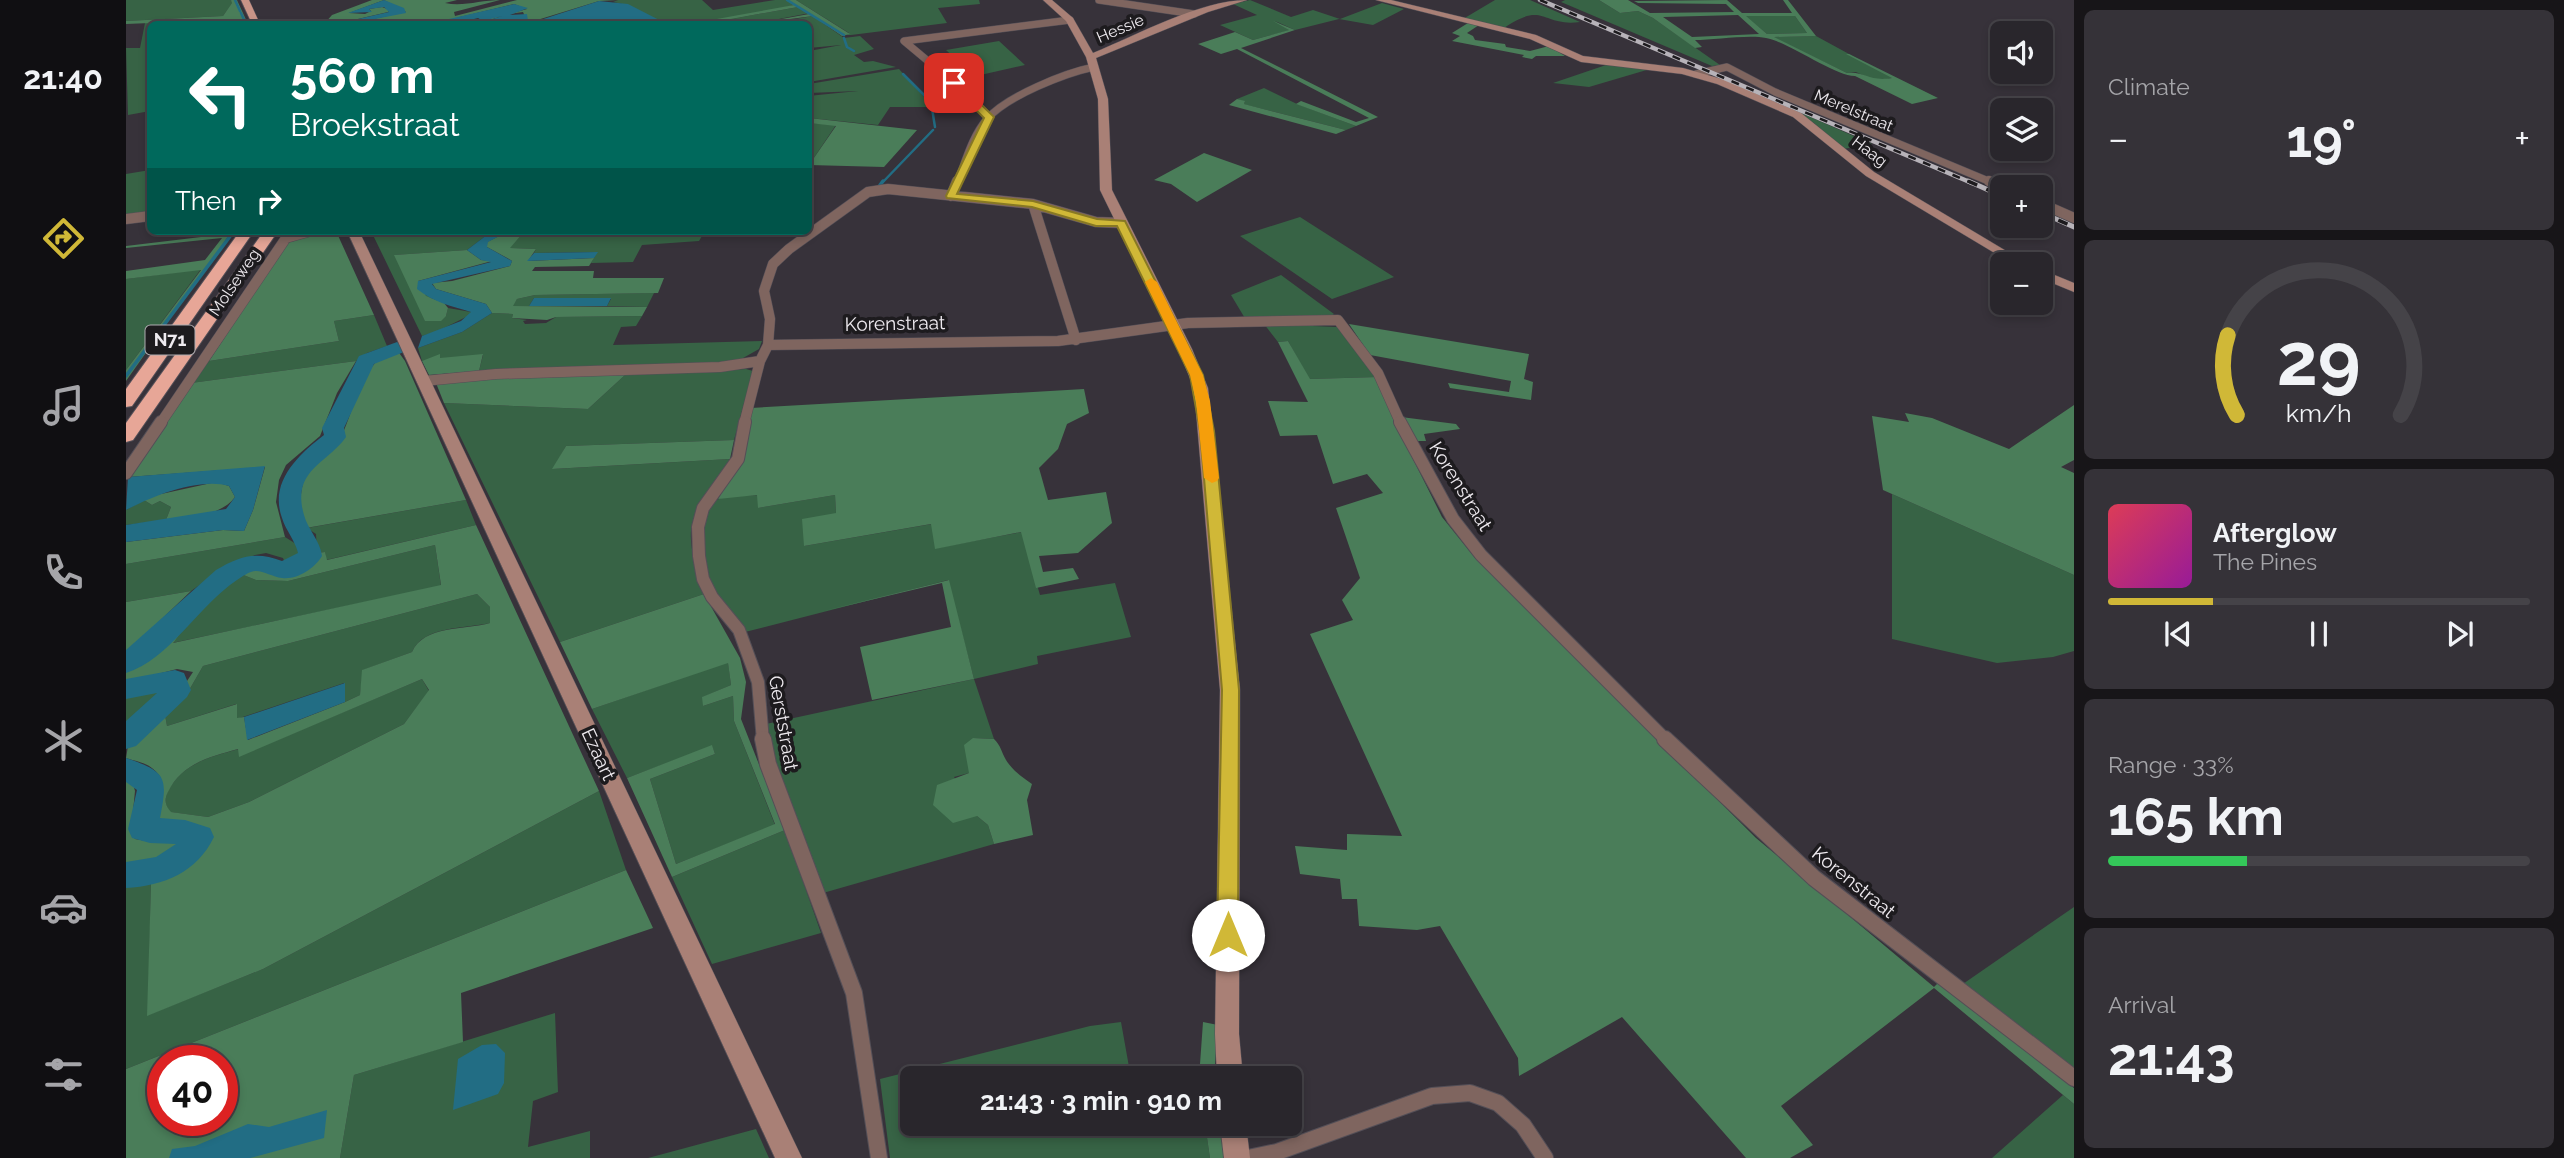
<!DOCTYPE html>
<meta charset="utf-8">
<style>
body{margin:0;font-family:Raleway,sans-serif;background:#353238;color:#f1f3f6;height:100vh;display:flex;flex-direction:column;font-size:26px;white-space:nowrap}
*{box-sizing:border-box;margin:0}
p{font-size:23px;color:#a5a5a9}
.icon{flex:none;width:38px;height:38px;fill:none;stroke:currentColor;stroke-width:2;stroke-linecap:round;stroke-linejoin:round}
.map{position:relative;flex:1;overflow:hidden}
.panel{display:flex;flex-direction:column;gap:10px;padding:10px;background:#171518;width:490px}
.panel>*{flex:none}
.hud{position:absolute;left:21px;top:21px;width:665px;height:214px;border-radius:10px;box-shadow:0 4px 10px #0003,0 0 0 2px #454348;background:#00695c;color:#fff;overflow:hidden}
.controls{position:absolute;left:1864px;top:21px;display:grid;gap:14px}
.controls a{display:grid;place-items:center;width:63px;height:63px;border-radius:10px;background:#29262c;box-shadow:0 4px 10px #0003,0 0 0 2px #454348;font-size:35px}
.speed{position:absolute;left:21px;top:1045px;display:flex;gap:14px;font-size:35px;font-weight:700;text-align:center}
.speed>*{display:grid;place-content:center;width:91px;height:91px;border-radius:50%;background:#29262c;box-shadow:0 4px 10px #0003,0 0 0 2px #454348;line-height:1}
.speed .limit{border:10px solid #d22;background:#fff;color:#111}
.pin{position:absolute;display:grid;place-items:center;width:60px;height:60px;color:#fff;margin:-30px;border-radius:14px;box-shadow:0 4px 10px #0006}
.me{position:absolute;width:77px;margin:-38px;rotate:0deg;stroke-linejoin:round;filter:drop-shadow(0 0 5px #0008)}
.turn{display:flex;align-items:center;gap:24px;height:147px;padding:0 28px;font-size:32px}
.turn .icon{width:91px;height:91px;stroke-width:2.5}
.turn b{display:block;font-size:49px;line-height:60px}
.then{display:flex;align-items:center;height:66px;padding:0 28px;background:#0003;gap:14px;font-size:26px}
.big{font-size:52px;font-weight:700;line-height:1.1}
.panel .widget{flex:1;display:flex;flex-direction:column;justify-content:center;gap:10px;min-width:0;padding:0 24px;border-radius:10px;background:#353238}
.panel .dial{align-items:center;gap:0}
.dial svg{height:182px;overflow:visible;fill:none;stroke:#454348;stroke-width:7;stroke-linecap:round;text-anchor:middle}
.dial text{fill:#f1f3f6;stroke:none}
.song{display:flex;align-items:center;gap:21px}
.cover{width:84px;height:84px;border-radius:10px;background:linear-gradient(135deg,hsl(350 70% 55%),hsl(300 70% 35%))}
.played{height:7px;border-radius:4px;background:linear-gradient(90deg,#d0b837 25%,#454348 25%)}
.keys{display:flex;justify-content:space-around;direction:ltr}
.heat{display:flex;justify-content:space-between;align-items:center;font-size:38px;direction:ltr}
.charge{height:10px;border-radius:5px;background:linear-gradient(90deg,#34c759 33%,#454348 0)}
.trip{position:absolute;left:774px;top:1066px;width:402px;height:70px;border-radius:10px;background:#29262c;box-shadow:0 4px 10px #0003,0 0 0 2px #454348;font-weight:700;line-height:70px;text-align:center}
main{display:flex;flex:1;min-height:0}
.dock{display:flex;flex-direction:column;width:126px;justify-content:space-around;align-items:center;background:#100f12;color:#a5a5a9}
.dock .icon{width:49px;height:49px}
.dock .on{color:#d0b837}
.dock b{font-size:32px;color:#f1f3f6}
.map>svg:first-child{display:block}
</style>
<main>
<nav class="dock">
<b>21:40</b>
<svg class="icon on" aria-label="directions" viewBox="0 0 24 24"><path d="M12 3l9 9-9 9-9-9zM9 14v-3h6M13 9l2 2-2 2"/></svg>
<svg class="icon" aria-label="music" viewBox="0 0 24 24"><path d="M9 18V5l10-2v13"/><circle cx="6" cy="18" r="3"/><circle cx="16" cy="16" r="3"/></svg>
<svg class="icon" aria-label="phone" viewBox="0 0 24 24"><path d="M5 4h4l2 5-3 2q2 4 5 5l2-3 5 2v4C11 20 4 13 5 4z"/></svg>
<svg class="icon" aria-label="climate" viewBox="0 0 24 24"><path d="M12 3v18M4 7l16 10M4 17L20 7"/></svg>
<svg class="icon" aria-label="car" viewBox="0 0 24 24"><path d="M5 17H2v-5l4-1 3-4h7l3 4 3 1v5h-3M9 17h6M6 11h13"/><circle cx="7" cy="17" r="2"/><circle cx="17" cy="17" r="2"/></svg>
<svg class="icon" aria-label="filters" viewBox="0 0 24 24"><path d="M4 7h16M4 17h16"/><circle cx="9" cy="7" r="2"/><circle cx="15" cy="17" r="2"/></svg>
</nav>
<div class="map">
<svg width="1948" height="1158" viewBox="0 0 1948 1158">
<rect width="100%" height="100%" fill="#37323a"/>
<path fill="#376345" d="M0 0H105L107 2 97 16 0 21Z
M492 0H576L587 10 649 0H659L669 5C645 10 561 31 541 24 522 18 508 5 487 2Z
M670 0H853L854 4 812 8 821 23 725 35H721L723 33Z
M1124 0 1165 17 1187 10 1214 19 1256 3 1278 9 1247 25 1213 19 1169 30 1149 21 1164 30 1127 40 1094 25 1131 15 1107 4Z
M1369 0H1404L1454 22C1415 27 1419 0 1378 28L1337 19Z
M1439 0H1473L1494 13 1512 11 1527 18 1594 65 1586 66 1435 2Z
M672 7 684 13 627 24H577Z
M687 16 718 38 734 36 748 49 728 55 738 62 747 61 770 67 683 82V51L715 45 683 48 682 24H640Z
M1619 16H1669L1681 33 1641 34Z
M97 19 94 24H24V111L2 115 0 48H14L19 23Z
M1690 36 1767 78 1750 81 1730 72 1721 73 1646 37Z
M873 41 899 65 828 81 815 70 836 65 820 50Z
M1480 65 1524 69 1463 87 1427 83Z
M773 69 799 98 804 107H764L752 125 683 118 682 96 732 91 683 93V84Z
M1138 88 1171 104 1230 126 1220 130 1117 104 1119 102 1111 99Z
M1673 112 1746 144 1717 149 1688 123 1670 113Z
M683 123 710 125 683 165Z
M24 170V215L0 218V174Z
M1174 217 1268 277 1206 299 1114 236Z
M245 231H366L341 250 269 255 320 316 322 308 345 312 344 315 312 331 296 336Z
M579 231 573 241 516 245 507 262 465 263 471 252 408 253 410 249 383 248 397 233Z
M75 269 0 370V279Z
M1155 275 1208 314 1204 317 1120 320 1105 295Z
M528 293 521 307 481 306 485 299 408 298 403 306H386L391 299 409 295Z
M366 313 387 314 386 318 401 320 397 321 399 324 420 323 430 317 516 316 510 326 495 327 487 345 636 341 633 349 610 362 353 371 357 355 296 361 292 348 336 332Z
M248 315 261 346 241 353 230 361 65 383 83 361 213 341 208 321Z
M1138 324 1211 327 1252 377 1183 379 1162 341 1152 342Z
M620 369 627 371 608 440 440 446 427 469 604 459C563 520 554 521 578 594L434 642 318 403 462 409 499 375Z
M1766 494 1948 575V651L1927 657 1871 663 1766 639Z
M632 495V508L709 495 710 513 678 546 806 524 810 548 896 532 914 595 989 583 1005 637 911 656 912 664 848 679 868 739 847 738 843 773 828 777 851 816 862 825 868 844 697 893 643 748 640 724 848 679 822 580 619 632C609 617 596 603 587 588 577 570 570 514 589 501 599 494 620 496 632 495Z
M18 500 26 505 34 501 45 507 40 520 0 525V510Z
M340 500 350 525 200 560 199 552 191 553 190 534 181 528Z
M159 537 170 544 173 555 168 564 159 563 157 558 140 553 129 555 96 569 65 591 0 602V564Z
M309 545 315 586 46 643 85 595 115 574 130 580 162 581Z
M351 594 364 607V623C339 629 298 625 286 652L237 670 234 695 219 702 218 683 111 719 110 704 41 726 39 715 62 692 77 666Z
M602 662 605 685 577 697V706L607 696 608 721 649 825 550 864 524 779 589 754 586 746 501 778 466 709Z
M296 679 303 691 278 724 123 802 82 817 44 812C39 805 38 800 42 791 57 763 84 757 113 749V756Z
M35 688 40 689 34 698 0 727V696Z
M473 791 500 870 0 1069V885L25 883 22 1015 137 969Z
M659 830 695 933 586 964 546 877Z
M1948 907V1072L1834 986Z
M429 1013 432 1092 407 1101 402 1147 464 1131V1158H214L228 1075Z
M995 1022 1005 1078H786V1124H1079L1084 1158H764L754 1079 964 1026Z
M1937 1095 1948 1104V1158H1866Z
M630 1129 643 1158H522Z"/>
<path fill="#4a7d59" fill-rule="evenodd" d="M105 0H111L122 24H94L96 20 0 24V21L97 16 106 3Z
M246 0H331L319 3C337 7 355 0 374 0L328 12 329 16 391 0H492L473 1 408 21V24H391L401 21 397 12 383 14 401 9 388 4 334 17 336 22 376 16 351 24H313L304 22 289 24H223L280 12 258 0 223 13 239 14 245 11 243 9 256 7 264 10 262 12 219 22 220 24H198L206 15Z
M659 0H670L724 34 716 36 687 16 627 24 683 14 672 7 577 24H563L668 5Z
M1473 0H1502L1524 13 1608 12 1600 4 1512 3 1508 1 1601 0 1616 13H1666L1657 0H1662L1690 36 1648 37 1721 73C1739 71 1743 82 1766 78L1720 54H1723L1812 98 1786 104 1729 76C1708 76 1665 43 1640 38 1624 34 1587 40 1569 40L1576 47 1569 48 1527 18 1512 11 1494 13ZM1612 15 1633 34 1566 37 1537 17ZM1620 16H1669L1681 33 1641 34Z
M1147 21 1169 30 1115 48 1252 117 1230 126 1170 104 1175 101 1230 122 1243 118 1111 49 1095 54 1072 44 1109 32 1127 40 1163 30Z
M1342 23 1353 25 1341 33 1347 36 1349 40 1379 44 1380 47 1404 51 1423 46 1439 56H1410L1406 59 1396 57 1398 55 1326 41 1334 36 1326 33Z
M1111 99 1119 101 1118 104 1220 130 1210 134 1103 105Z
M683 118 791 130 758 167 683 165 710 126 683 123Z
M1078 153 1126 170 1071 202 1045 184 1028 180Z
M102 231H106L0 381V370L75 270 0 279V271L79 260 96 238 0 248V246L100 234Z
M200 231H210L248 315 208 321 213 341 83 361 161 243Z
M383 231H502L397 233 384 248 410 249 402 261 468 258 463 266 409 267 406 271H468L467 278H538L532 293 409 295 391 299 387 306 521 307 516 316 430 317 421 320 386 318 387 314 366 313 360 304 310 289 306 283 326 281 384 266 386 261 383 259 361 247V242Z
M341 250 355 260 366 261 292 281 300 296 318 303 322 308 320 316 315 321H299L268 255Z
M1223 324 1403 354 1398 379 1407 382 1405 400 1324 388 1322 383 1383 392 1385 381 1244 355Z
M1162 341 1184 379 1252 377 1275 417 1330 424 1334 429 1298 434 1300 441H1278L1316 517 1349 558 1630 838 1808 987 1812 983 1948 1088V1104L1808 988 1655 1106 1687 1145 1664 1158H1620L1496 1017 1393 1076 1392 1058 1314 926 1291 930 1233 926 1231 899H1216L1214 879 1174 874 1169 846 1221 850V834L1276 836 1184 634 1227 620 1216 600 1234 578 1210 508 1257 493 1241 474 1207 484 1191 435 1154 436 1142 401 1182 402 1152 342Z
M271 350 279 361 340 500 180 528C173 510 173 495 179 476 185 460 207 452 215 437 230 407 234 360 271 350Z
M314 354V358L357 354 353 371 303 375 296 361Z
M230 361 211 393 194 436 160 465 153 480 150 502 159 537 0 564V542L97 530 118 531 127 510 139 467 2 477 65 383Z
M499 375 462 409 318 403 310 383 366 377Z
M958 389 963 413 941 424 932 449 913 468 922 500 980 492 986 523 952 553 913 556 917 572 947 568 953 579 910 588 895 532 809 549 805 524 678 546 676 519 710 513 709 495 632 508 631 495 592 499 616 458 625 408Z
M1948 405V460L1935 467 1948 473V575L1757 490 1746 416 1783 422 1779 413 1806 418 1883 449Z
M608 440 604 459 426 469 440 446Z
M90 482 103 486 109 497C94 517 64 516 40 520L45 507 34 501 26 505 18 500 26 496Z
M350 525 473 791 137 969 21 1016 25 884 0 885V880C30 877 79 866 83 831L73 827 32 824 28 820 27 811 35 778C25 763 16 763 0 758L2 746 47 702 67 672 51 669 0 682V668L25 650 66 610 70 612 47 643 315 585 309 545 162 581 130 580 115 574 127 567C150 574 180 582 191 553L199 552 201 560ZM351 594 364 607V623C339 630 298 625 286 652L236 670 234 695 219 702 122 740 118 717 111 718V704L41 726 39 715 62 692 77 666ZM296 679 303 690 278 724 123 802 82 817 45 812C39 805 38 800 42 792 56 763 84 757 112 749L113 757Z
M823 580 848 679 746 700 734 647 825 627 816 583 694 612Z
M65 591 0 653V602Z
M578 594 614 658 620 682 615 719 659 830 546 877 501 778 586 745 589 754 524 779 550 864 649 824 608 721 607 696 577 706 576 697 605 685 602 663 466 709 434 642Z
M847 738 868 739C875 746 875 751 880 760 886 770 897 778 906 784L901 800 907 835 868 844 862 825 851 816 827 823 807 805 811 785 843 773 838 745Z
M0 779 6 780 9 791 5 832 9 839 26 842 59 839 58 845 45 855 0 864Z
M500 870 527 928 335 993 337 1042 228 1075 214 1158H0V1069ZM37 1060H96V1120H37Z
M1077 1022 1092 1025 1088 1078H1073Z
M1079 1124H1093L1099 1158H1084Z"/>
<path fill="#226d84" d="M258 0 278 8 280 13 223 24 219 22 263 12 258 7 243 9 246 12 222 13Z
M473 1 502 4 541 24H408V22Z
M388 4 402 8 384 15 401 14 402 21 391 24H351L376 16 357 21 352 18 336 22 323 19Z
M366 231H383L362 242 361 247 386 261 384 266 306 284 310 289 360 304 366 313 336 332 292 348 296 336 335 321 345 312C325 306 309 303 291 289L292 281 365 262 355 260 341 250Z
M472 252 468 258 401 261 408 253Z
M408 298H485L481 306H403Z
M139 466 127 510 118 531 97 530 0 542V525L100 509 109 497 103 486C74 477 26 496 0 510L2 477Z
M219 683V702L121 740 118 717Z
M370 1044 379 1053 378 1083 372 1094 327 1110 332 1059 356 1045Z
M201 1110 198 1138 124 1158H43L46 1149 69 1146 122 1124 143 1127Z"/>
<g fill="none" stroke-linecap="round" stroke-linejoin="round">
<path stroke="#226d84" stroke-width="2.5" d="M109 0 114 11
M661 0 718 35
M115 13 120 24
M718 38 721 47 728 51
M777 74 805 102 809 127
M756 183 807 130"/>
<path stroke="#226d84" stroke-width="3.5" d="M754 185 757 181
M0 376 108 231"/>
<path fill="#226d84" fill-rule="evenodd" d="M271 342 281 348 278 352 248 364 218 428 220 437C201 464 165 470 178 515 182 530 194 540 196 556 188 569 171 580 156 578 147 577 138 571 130 571 123 571 116 577 111 580 73 605 43 660 0 673V650L90 570C114 556 130 551 156 561L172 553C169 540 160 531 156 518 143 482 172 455 198 435L196 428 233 356Z
M49 670 58 673 65 690 61 697 10 746 0 749V721L31 693 0 699V679Z
M0 758C41 772 42 777 34 818L59 820 84 828 88 837C71 872 38 886 0 888V862L30 857 50 844 24 843 6 838 2 829 11 790 0 782Z"/>
<g stroke="#544f57" stroke-width="8">
<path id="street-far3" d="M973 0 1068 14
M1570 74 1601 67 1649 92 1867 183
M863 117 845 97 778 41 944 20
M831 183C839 163 846 136 861 119 881 96 939 73 968 67"/>
</g>
<g stroke="#544f57" stroke-width="11">
<path id="street-far2" d="M1863 181 1876 187
M825 196 831 181
M1914 203 1948 218
M907 204 950 340
M0 219 24 216
M642 345 932 341 1062 323 1212 320 1252 373 1275 424
M298 381 370 374 594 367 634 361
M34 424 160 238 185 231
M618 424 634 361 642 345 644 319 638 291 647 264 663 249 742 192 762 189 907 204 970 222 995 223"/>
</g>
<g stroke="#544f57" stroke-width="14">
<path id="street-far1" d="M619 422 612 459 577 508 572 527 573 556 577 579 586 597 613 630 632 682 637 741
M1274 422 1327 519 1355 555 1541 741
M0 473 35 422"/>
</g>
<g stroke="#544f57" stroke-width="18">
<path id="street" d="M637 739 642 764 728 993 753 1158
M1539 739 1688 878 1948 1078
M1122 1158 1151 1152 1306 1096 1344 1093 1372 1103 1397 1125 1419 1158"/>
</g>
<g stroke="#544f57" stroke-width="1">
<path id="secondary" d="M917 0H926L947 18 967 53C1011 35 1075 0 1121 0L1082 12 970 58 982 99 986 190 1066 349 1082 388 1114 690 1113 1034 1117 1078H1091L1089 1034 1094 690 1068 388 1052 349 974 190 972 99 960 57 940 21Z
M1250 0H1265L1410 35 1457 56 1557 68 1599 80 1675 113 1748 172 1902 264H1887L1740 176 1667 117 1591 84 1556 74 1455 62 1404 39Z
M221 231H233L676 1158H649Z
M1914 269 1948 283V292L1914 278Z
M1094 1124H1120L1124 1158H1098Z"/>
</g>
<g stroke="#544f57" stroke-width="1">
<path id="primary" d="M115 0H123L134 24H126Z"/>
</g>
<g stroke="#544f57" stroke-width="2">
<path id="highway" d="M114 231H128L6 406 0 407V389Z
M138 231H152L7 440 0 442V423Z"/>
</g>
<use href="#street-far3" stroke="#7f655f" stroke-width="7"/>
<use href="#street-far2" stroke="#7f655f" stroke-width="10"/>
<use href="#street-far1" stroke="#7f655f" stroke-width="12"/>
<use href="#street" stroke="#7f655f" stroke-width="16"/>
<use href="#secondary" fill="#a98076" fill-rule="evenodd"/>
<use href="#primary" fill="#c99487" fill-rule="evenodd"/>
<use href="#highway" fill="#e7a697" fill-rule="evenodd"/>
<g stroke="#b7b3b9" stroke-width="4.5">
<path id="rail-far1" d="M1414 0 1846 183"/>
</g>
<g stroke="#b7b3b9" stroke-width="5">
<path id="rail" d="M1842 181 1876 196
M1914 212 1948 227"/>
</g>
<use href="#rail-far1" stroke="#1d1b1e" stroke-width="2.5" stroke-dasharray="8" stroke-linecap="butt"/>
<use href="#rail" stroke="#1d1b1e" stroke-width="3.5" stroke-dasharray="10" stroke-linecap="butt"/>
</g>
<path fill="#d0b837" stroke="#877824" stroke-width="2" d="M825 81H831L868 117 831 194 907 201 971 219 999 221 1077 375 1088 431 1113 690 1112 935 1109 942 1102 944 1094 942 1091 935 1096 690 1074 431 1064 375 991 226H970L906 207 821 198 820 196 858 118 825 85Z"/>
<path fill="#f59e0b" d="M1025 278 1031 282 1077 375 1084 401 1093 478 1091 481 1086 483 1078 478 1070 401 1064 375 1019 282Z"/>
<g text-anchor="middle" stroke-width="7" stroke-linejoin="round" paint-order="stroke">
<g font-size="16" fill="#eeeaef" stroke="#1d1b1e">
<text transform="translate(994 28) rotate(-23)" y="6">Hessie</text>
<text transform="translate(1728 110) rotate(23)" y="6">Merelstraat</text>
<text transform="translate(1744 151) rotate(37)" y="6">Haag</text>
<text transform="translate(108 282) rotate(-56)" y="6">Molseweg</text>
</g>
<rect fill="#1d1b1e" stroke="#afacb0" stroke-width="2" x="19.5" y="325.5" width="49" height="29" rx="5"/>
<g font-size="18" font-weight="bold" fill="#eeeaef">
<text x="44" y="346">N71</text>
</g>
<g font-size="19" fill="#eeeaef" stroke="#1d1b1e">
<text transform="translate(769 323) rotate(-1)" y="7">Korenstraat</text>
<text transform="translate(1335 486) rotate(58)" y="7">Korenstraat</text>
<text transform="translate(658 723) rotate(80)" y="7">Gerststraat</text>
<text transform="translate(473 754) rotate(65)" y="7">Ezaart</text>
<text transform="translate(1728 882) rotate(39)" y="7">Korenstraat</text>
</g>
</g>
</svg>
<div class="controls">
<a><svg class="icon" aria-label="sound" viewBox="0 0 24 24"><path d="M4 9h4l5-4v14l-5-4H4zM17 9q2 3 0 6"/></svg></a>
<a><svg class="icon" aria-label="layers" viewBox="0 0 24 24"><path d="M12 4l9 5-9 5-9-5zM3 14l9 5 9-5"/></svg></a>
<a>+</a>
<a>−</a>
</div>
<div class="speed"><div class="limit">40</div></div>
<div class="pin" style="left:828px;top:83px;background:#d93025"><svg class="icon" aria-label="arrive" viewBox="0 0 24 24"><path d="M6 21V4h12l-3 4 3 4H6"/></svg></div>
<svg class="me" style="left:1102px;top:935px" viewBox="-20 -20 40 40"><circle r="19" fill="#fff"/><path d="M0-13L10 11 0 6-10 11z" fill="#d0b837"/></svg>
<div class="trip">21:43 · 3 min · 910 m</div>
<div class="hud">
<div class="turn"><svg class="icon" aria-label="left" viewBox="0 0 24 24"><path d="M17 20v-9H6M10 6l-5 5 5 5"/></svg><div><b>560 m</b>Broekstraat</div></div>
<div class="then">Then<svg class="icon" aria-label="right" viewBox="0 0 24 24"><path d="M7 20v-9h11M14 6l5 5-5 5"/></svg></div>
</div>
</div>
<section class="panel">
<div class="widget"><p>Climate</p>
<div class="heat"><a>−</a><b class="big">19°</b><a>+</a></div>
</div>
<div class="widget dial"><svg viewBox="0 0 100 80">
<path d="M14 69A42 42 0 1 1 86 69"/>
<path d="M14 69A42 42 0 0 1 10 34" stroke="#d0b837"/>
<text x="50" y="56" font-size="32" font-weight="700">29</text>
<text x="50" y="72" font-size="11">km/h</text>
</svg></div>
<div class="widget">
<div class="song"><i class="cover"></i><div><b>Afterglow</b><p>The Pines</p></div></div>
<div class="played"></div>
<div class="keys"><svg class="icon" aria-label="previous" viewBox="0 0 24 24"><path d="M18 5L8 12l10 7zM5 5v14"/></svg><svg class="icon" aria-label="pause" viewBox="0 0 24 24"><path d="M8 5v14M16 5v14"/></svg><svg class="icon" aria-label="next" viewBox="0 0 24 24"><path d="M6 5l10 7-10 7zM19 5v14"/></svg></div>
</div>
<div class="widget"><p>Range · 33%</p><b class="big">165 km</b><div class="charge"></div></div>
<div class="widget"><p>Arrival</p><b class="big">21:43</b></div>
</section>
</main>
